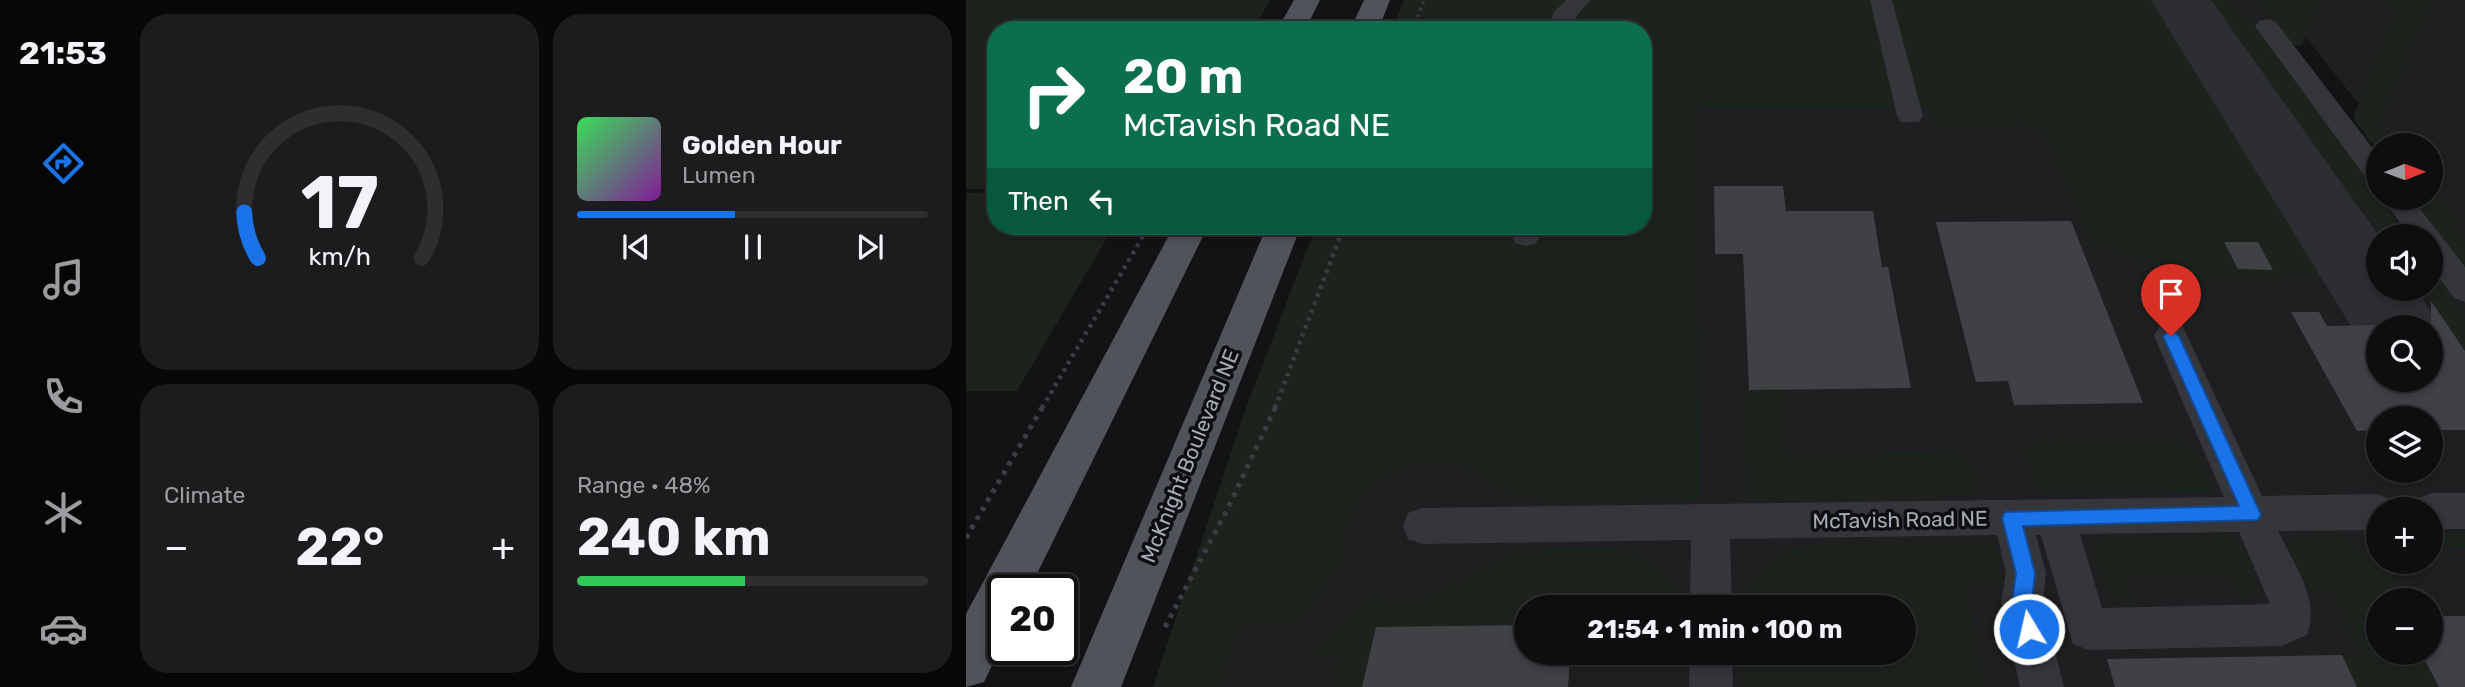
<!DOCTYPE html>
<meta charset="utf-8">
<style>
body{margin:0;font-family:Rubik,sans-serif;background:#1c1c1e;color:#f1f3f6;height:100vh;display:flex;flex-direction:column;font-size:26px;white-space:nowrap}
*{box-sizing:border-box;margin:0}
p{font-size:23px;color:#9b9c9f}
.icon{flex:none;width:38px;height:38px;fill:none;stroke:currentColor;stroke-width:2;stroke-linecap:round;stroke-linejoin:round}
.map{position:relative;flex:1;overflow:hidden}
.panel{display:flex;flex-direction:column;gap:14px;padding:14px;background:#080809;width:840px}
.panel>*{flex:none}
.hud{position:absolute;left:21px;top:21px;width:665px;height:214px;border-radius:28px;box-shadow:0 4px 10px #0003,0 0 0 2px #2e2e30;background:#0b6e4f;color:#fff;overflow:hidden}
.needle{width:46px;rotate:89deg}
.tools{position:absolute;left:1400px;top:133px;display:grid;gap:14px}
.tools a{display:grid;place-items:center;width:77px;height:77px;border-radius:50%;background:#0e0e10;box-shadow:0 4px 10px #0003,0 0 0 2px #2e2e30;font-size:35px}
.speed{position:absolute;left:21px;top:574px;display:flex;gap:14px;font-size:35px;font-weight:700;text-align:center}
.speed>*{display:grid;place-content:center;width:91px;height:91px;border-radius:50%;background:#0e0e10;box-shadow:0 4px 10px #0003,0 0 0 2px #2e2e30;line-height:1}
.speed .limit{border:4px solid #111;border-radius:10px;background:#fff;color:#111}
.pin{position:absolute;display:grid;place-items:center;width:60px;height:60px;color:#fff;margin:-72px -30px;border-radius:50% 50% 50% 0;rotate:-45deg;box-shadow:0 0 7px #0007}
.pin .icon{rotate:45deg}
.me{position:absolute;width:77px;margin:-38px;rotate:351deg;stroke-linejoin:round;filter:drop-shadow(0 0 5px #0008)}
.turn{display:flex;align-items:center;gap:24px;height:147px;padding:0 21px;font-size:32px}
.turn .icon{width:91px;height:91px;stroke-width:2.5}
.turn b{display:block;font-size:49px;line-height:60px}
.then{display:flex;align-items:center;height:66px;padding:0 21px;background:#0003;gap:14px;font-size:26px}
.big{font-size:52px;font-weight:700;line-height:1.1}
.panel .widget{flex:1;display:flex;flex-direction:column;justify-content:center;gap:10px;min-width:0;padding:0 24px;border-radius:28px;background:#1c1c1e}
.panel .dial{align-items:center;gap:0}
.dial svg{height:182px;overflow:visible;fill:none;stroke:#2e2e30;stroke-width:7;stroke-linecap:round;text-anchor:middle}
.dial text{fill:#f1f3f6;stroke:none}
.song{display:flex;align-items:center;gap:21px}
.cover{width:84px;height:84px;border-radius:10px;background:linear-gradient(135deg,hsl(130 70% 55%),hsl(290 70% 35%))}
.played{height:7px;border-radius:4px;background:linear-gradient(90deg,#1a73e8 45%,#2e2e30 45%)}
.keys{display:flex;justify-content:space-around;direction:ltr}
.heat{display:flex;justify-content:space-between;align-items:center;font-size:38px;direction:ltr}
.charge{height:10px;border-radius:5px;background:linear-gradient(90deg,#34c759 48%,#2e2e30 0)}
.panel .tiles{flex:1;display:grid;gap:14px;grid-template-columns:repeat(2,1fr)}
.trip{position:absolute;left:548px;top:595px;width:402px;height:70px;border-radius:35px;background:#0e0e10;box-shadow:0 4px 10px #0003,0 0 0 2px #2e2e30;font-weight:700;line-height:70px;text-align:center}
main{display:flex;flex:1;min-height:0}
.tabs{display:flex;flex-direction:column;width:126px;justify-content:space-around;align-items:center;background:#060606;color:#9b9c9f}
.tabs .icon{width:49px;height:49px}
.tabs .active{color:#1a73e8}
.tabs b{font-size:32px;color:#f1f3f6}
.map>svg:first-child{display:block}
</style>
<main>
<nav class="tabs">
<b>21:53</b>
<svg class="icon active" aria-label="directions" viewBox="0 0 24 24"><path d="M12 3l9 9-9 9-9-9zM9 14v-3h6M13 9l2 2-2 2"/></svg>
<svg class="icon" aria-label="music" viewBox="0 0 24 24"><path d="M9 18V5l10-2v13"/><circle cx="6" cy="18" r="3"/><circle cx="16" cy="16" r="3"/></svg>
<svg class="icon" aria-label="phone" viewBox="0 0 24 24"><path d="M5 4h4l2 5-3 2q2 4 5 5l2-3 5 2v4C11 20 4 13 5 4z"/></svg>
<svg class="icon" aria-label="climate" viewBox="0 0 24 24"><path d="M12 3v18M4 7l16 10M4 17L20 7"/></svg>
<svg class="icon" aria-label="car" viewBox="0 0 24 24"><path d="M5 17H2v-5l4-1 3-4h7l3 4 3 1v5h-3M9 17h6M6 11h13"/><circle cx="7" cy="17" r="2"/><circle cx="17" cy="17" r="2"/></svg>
</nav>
<section class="panel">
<div class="tiles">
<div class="widget dial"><svg viewBox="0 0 100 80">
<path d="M14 69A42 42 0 1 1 86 69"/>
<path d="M14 69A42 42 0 0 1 8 49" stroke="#1a73e8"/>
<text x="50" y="56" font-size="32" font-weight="700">17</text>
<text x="50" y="72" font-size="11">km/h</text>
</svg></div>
<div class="widget">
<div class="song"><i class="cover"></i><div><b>Golden Hour</b><p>Lumen</p></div></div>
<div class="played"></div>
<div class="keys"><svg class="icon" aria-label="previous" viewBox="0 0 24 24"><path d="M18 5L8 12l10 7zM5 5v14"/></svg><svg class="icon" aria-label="pause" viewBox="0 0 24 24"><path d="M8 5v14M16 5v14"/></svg><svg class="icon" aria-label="next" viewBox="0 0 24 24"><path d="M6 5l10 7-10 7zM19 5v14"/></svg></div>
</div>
<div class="widget"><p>Climate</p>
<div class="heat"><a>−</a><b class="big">22°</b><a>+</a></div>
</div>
<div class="widget"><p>Range · 48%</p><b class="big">240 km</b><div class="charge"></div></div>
</div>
</section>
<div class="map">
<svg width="1499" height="687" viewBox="0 0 1499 687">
<rect width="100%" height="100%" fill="#131315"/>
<path fill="#1f1f22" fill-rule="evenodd" d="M467 0H1499V687H218L239 627 379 562 380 535 388 511 403 490 423 475 446 466 475 463 505 469 531 489 677 226V30ZM1331 26 1425 145H1465V195L1487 224 1408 222 1269 27ZM1412 236H1465V289H1412ZM1412 327H1465V380H1412ZM1412 418H1465V471H1412ZM1412 509H1465V562H1412ZM1412 600H1465V653H1412ZM560 607H938V653H560Z"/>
<path fill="#1b231c" d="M0 0H304L287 30H30V189H0Z
M438 0H1193L1332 209 1319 210 1360 277 1237 280 1124 243 1076 126 969 127 964 108H732L734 500 589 505 531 489 504 469 475 463 446 466 423 475 403 490 388 511 380 535 379 562 326 627 273 626 253 687H187L278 413 350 226H677V30H426Z
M1246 0H1261L1285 19 1442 236H1417L1394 204 1373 203 1248 19 1243 6Z
M1290 0H1357L1335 46 1324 44Z
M1406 0H1467L1414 122 1432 145H1412V152L1387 118 1430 8Z
M1465 187 1493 224 1488 225 1499 239V267L1447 198H1465Z
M30 192V226H148L51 391H0V193Z
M1465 268 1499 316V351L1455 289H1465Z
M816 390 822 455 985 451C1009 458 1009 474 1014 496L782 501 776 391Z
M1208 441 1231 452 1251 492 1071 494 1059 453 1062 445 1070 442Z
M1499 532V548L1474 549 1465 543V533Z
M1263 534C1280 548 1308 593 1274 601L1264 576 1161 579 1168 605C1137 602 1134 573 1126 548L1135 537Z
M1376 535 1455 600H1412V653H1455L1473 687H1391L1376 655H1395L1365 591 1344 592 1322 545 1326 536Z
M1029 541 1039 585 999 586 1020 687H1052H776L775 653H938V607H776L783 584 793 569 823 550 846 544Z
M650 548C684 558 702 569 717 602L709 607H560V625L410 627 396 687H367L375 657H348L344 651 407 593C468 619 498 566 552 553 583 545 618 549 650 548Z"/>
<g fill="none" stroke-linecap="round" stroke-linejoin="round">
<path fill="#2d2e32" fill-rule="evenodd" d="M1185 0H1245L1413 236 1412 289H1451L1472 325 1465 339V327H1412V353L1399 349Z"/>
</g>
<path fill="#3f4145" d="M748 186H817L820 211H907L916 267H922L945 388 783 390 777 254H749Z
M1105 221 1149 332 1177 403 1048 405 1042 381 1010 382 970 222Z
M1258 242H1292L1307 270 1272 269Z
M1465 301 1499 351V430H1465V418H1412V430L1391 431 1325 312H1353L1361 326 1412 325V380H1465Z
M1465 616H1499V687H1473L1455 653H1465Z
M560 625V653H598L597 659H604L602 687H396L410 627Z
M1376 655 1391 687H1149L1141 659Z"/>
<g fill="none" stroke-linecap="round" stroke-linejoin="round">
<path stroke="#3a3d41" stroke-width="3.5" stroke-dasharray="2.5 4.5" stroke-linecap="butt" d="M447 30 458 0"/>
<path stroke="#3a3d41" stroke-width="4.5" stroke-dasharray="3.5 5" stroke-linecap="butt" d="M76 408 183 226
M309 408 378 226"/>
<path stroke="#3a3d41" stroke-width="5" stroke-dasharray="4.5 6" stroke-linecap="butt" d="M0 538 77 406
M199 627 261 510 310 406"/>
<path fill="#34363a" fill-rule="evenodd" d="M600 0H625L611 15 605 30H581L588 12Z
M904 0H926L957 116 953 122H935L931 116Z
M1301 19 1309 21 1412 155V183L1402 181 1289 26 1293 21Z
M1416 198H1446L1499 267V302L1488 298 1465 267V236H1443Z
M546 226H576L571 243 560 246 549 243 545 235Z
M1205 323 1217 327 1296 496 1412 494 1426 500 1430 509H1412V530L1312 531C1327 563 1355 600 1341 635L1315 646 1122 650 1107 644 1075 535H1070L1080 573 1077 603 1098 687H1054L1035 603 1040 573 1031 535 764 539 766 607H724L725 540 456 544 442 539 437 526 442 513 456 508 1258 497 1188 336 1193 327ZM1273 532 1304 604 1136 608 1114 534Z
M1465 493H1499V529H1465V509H1447L1451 499Z
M724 653H766L767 687H723Z"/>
<path fill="#505359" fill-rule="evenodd" d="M328 0H354L339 30H311Z
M398 0H424L412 30H384Z
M208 226H242L63 590H37V643L18 682 0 687V614Z
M301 226H335L155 687H105Z"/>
</g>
<path fill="#1a73e8" stroke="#114b97" stroke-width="2" d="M1205 330 1213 336 1292 508 1295 514 1292 520 1057 526 1069 573 1066 603 1073 629 1070 636 1063 639 1056 636 1046 603 1050 573 1036 518 1039 512 1273 506 1197 336Z"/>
<g text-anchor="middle" stroke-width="7" stroke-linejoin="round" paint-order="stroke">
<g font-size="21" fill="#a4abb6" stroke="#0e0e10">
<text transform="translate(224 456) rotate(-68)" y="7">McKnight Boulevard NE</text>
<text transform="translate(934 520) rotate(-1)" y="7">McTavish Road NE</text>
</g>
</g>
</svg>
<div class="tools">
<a><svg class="needle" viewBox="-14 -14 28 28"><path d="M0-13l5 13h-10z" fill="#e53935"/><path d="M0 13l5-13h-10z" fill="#9b9c9f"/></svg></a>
<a><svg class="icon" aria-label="sound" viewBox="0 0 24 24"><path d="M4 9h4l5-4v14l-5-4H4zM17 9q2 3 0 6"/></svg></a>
<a><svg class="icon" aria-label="search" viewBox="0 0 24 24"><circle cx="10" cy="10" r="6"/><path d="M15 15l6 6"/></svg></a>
<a><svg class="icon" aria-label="layers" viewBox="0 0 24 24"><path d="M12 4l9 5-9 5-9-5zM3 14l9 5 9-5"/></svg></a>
<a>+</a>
<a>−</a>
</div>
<div class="speed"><div class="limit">20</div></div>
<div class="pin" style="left:1205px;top:336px;background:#d93025"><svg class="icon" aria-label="arrive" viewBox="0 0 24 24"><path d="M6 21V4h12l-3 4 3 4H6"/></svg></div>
<svg class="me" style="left:1063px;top:629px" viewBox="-20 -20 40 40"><circle r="17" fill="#1a73e8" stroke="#fff" stroke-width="3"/><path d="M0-11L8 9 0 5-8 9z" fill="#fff"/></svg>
<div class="trip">21:54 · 1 min · 100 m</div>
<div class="hud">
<div class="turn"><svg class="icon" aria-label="right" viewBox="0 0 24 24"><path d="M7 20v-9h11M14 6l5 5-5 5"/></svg><div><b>20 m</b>McTavish Road NE</div></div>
<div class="then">Then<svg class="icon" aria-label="left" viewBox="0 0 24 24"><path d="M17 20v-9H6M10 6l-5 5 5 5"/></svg></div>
</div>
</div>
</main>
